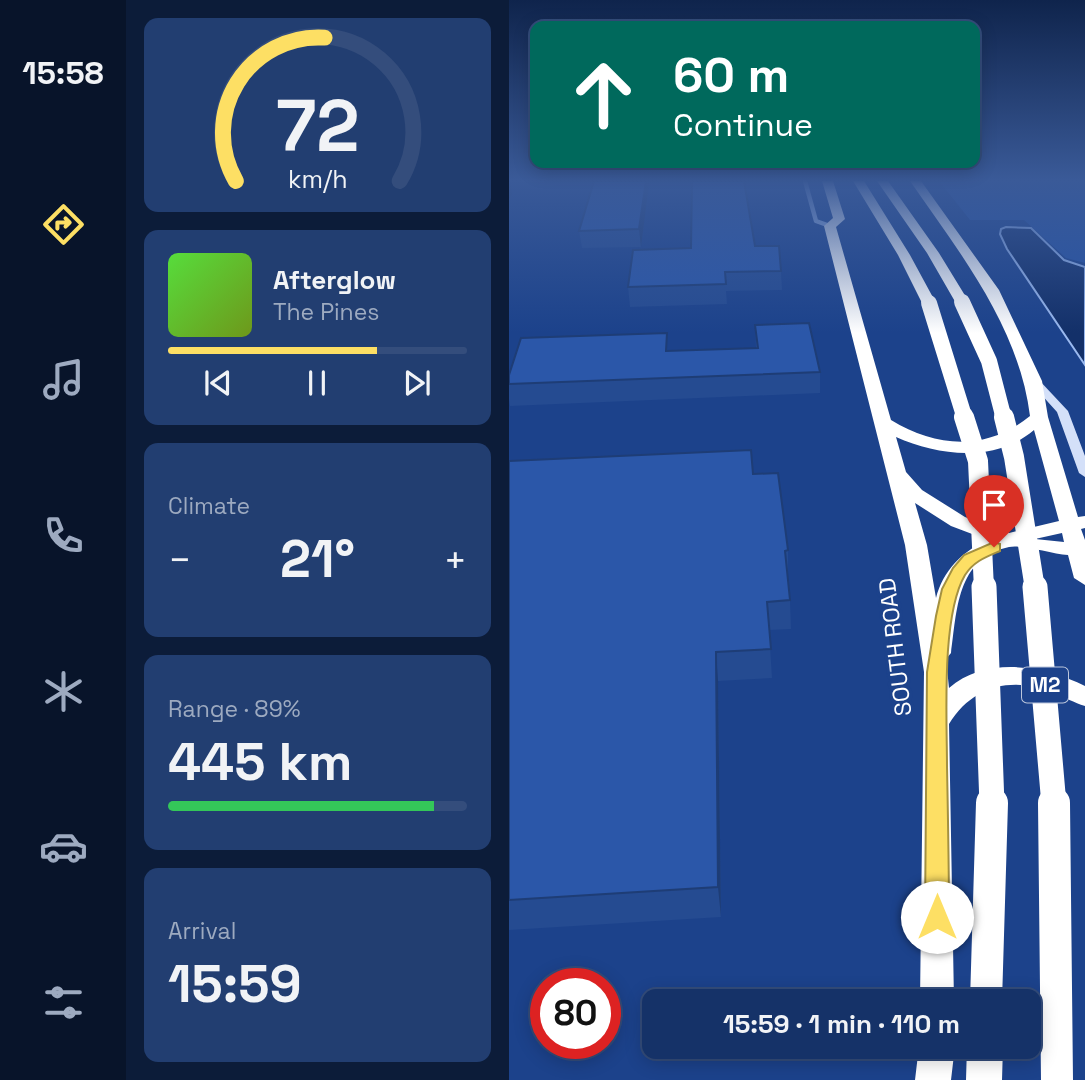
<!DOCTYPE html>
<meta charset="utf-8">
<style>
body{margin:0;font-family:"Space Grotesk",sans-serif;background:#223e71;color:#f1f3f6;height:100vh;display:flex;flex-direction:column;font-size:26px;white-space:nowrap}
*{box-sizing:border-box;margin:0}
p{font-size:23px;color:#9daac0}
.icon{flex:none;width:38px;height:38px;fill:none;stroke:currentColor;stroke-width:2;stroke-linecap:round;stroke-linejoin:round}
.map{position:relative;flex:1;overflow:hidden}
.sheet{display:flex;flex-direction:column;gap:18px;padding:18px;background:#0c1c39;width:383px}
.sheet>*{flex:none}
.guide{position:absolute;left:21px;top:21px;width:450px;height:147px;border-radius:14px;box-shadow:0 4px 18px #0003,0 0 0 2px #344d7c;background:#00695c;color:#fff;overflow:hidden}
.speed{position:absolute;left:21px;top:968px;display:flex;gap:14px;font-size:35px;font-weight:700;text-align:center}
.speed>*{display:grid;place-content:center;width:91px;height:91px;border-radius:50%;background:#153268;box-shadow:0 4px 18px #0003,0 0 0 2px #344d7c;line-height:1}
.speed .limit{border:10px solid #d22;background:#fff;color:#111}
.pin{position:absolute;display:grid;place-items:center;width:60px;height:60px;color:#fff;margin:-72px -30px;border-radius:50% 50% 50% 0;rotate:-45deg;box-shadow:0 0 7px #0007}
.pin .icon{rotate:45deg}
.me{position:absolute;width:77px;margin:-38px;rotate:0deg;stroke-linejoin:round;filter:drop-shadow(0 0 5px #0008)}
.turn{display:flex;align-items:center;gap:24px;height:147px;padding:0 28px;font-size:32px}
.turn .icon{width:91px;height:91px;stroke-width:2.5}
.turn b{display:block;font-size:49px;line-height:60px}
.big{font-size:52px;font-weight:700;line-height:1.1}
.sheet .tile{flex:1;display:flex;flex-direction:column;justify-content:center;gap:10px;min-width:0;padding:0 24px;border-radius:14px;background:#223e71}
.sheet .dial{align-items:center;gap:0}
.dial svg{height:182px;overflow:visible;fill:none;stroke:#344d7c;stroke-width:7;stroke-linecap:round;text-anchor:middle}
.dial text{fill:#f1f3f6;stroke:none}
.song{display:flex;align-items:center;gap:21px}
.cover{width:84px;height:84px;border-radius:10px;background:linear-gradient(135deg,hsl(110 70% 55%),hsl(80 70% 35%))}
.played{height:7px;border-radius:4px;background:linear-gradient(90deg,#fddf64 70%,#344d7c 70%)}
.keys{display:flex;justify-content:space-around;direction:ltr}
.heat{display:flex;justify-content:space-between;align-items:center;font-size:38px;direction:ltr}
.charge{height:10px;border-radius:5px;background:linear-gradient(90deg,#34c759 89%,#344d7c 0)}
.trip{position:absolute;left:133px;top:989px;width:399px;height:70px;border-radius:14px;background:#153268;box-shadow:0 4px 18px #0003,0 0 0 2px #344d7c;font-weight:700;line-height:70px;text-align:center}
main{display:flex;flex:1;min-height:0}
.tabs{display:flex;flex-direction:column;width:126px;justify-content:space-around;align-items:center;background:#08142a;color:#9daac0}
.tabs .icon{width:49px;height:49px}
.tabs .on{color:#fddf64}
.tabs b{font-size:32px;color:#f1f3f6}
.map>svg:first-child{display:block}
</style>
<main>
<nav class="tabs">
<b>15:58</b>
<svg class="icon on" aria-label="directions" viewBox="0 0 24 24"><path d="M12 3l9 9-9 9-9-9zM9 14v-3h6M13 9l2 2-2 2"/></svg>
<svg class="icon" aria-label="music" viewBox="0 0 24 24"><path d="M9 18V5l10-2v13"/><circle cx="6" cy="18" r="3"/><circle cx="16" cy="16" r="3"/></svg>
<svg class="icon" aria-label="phone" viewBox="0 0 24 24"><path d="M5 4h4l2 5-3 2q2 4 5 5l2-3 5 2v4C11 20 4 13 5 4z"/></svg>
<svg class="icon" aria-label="climate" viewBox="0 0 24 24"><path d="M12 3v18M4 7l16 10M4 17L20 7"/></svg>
<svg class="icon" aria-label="car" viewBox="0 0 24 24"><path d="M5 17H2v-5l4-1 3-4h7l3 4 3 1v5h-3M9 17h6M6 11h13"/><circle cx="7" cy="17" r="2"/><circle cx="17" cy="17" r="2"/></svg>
<svg class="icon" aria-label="filters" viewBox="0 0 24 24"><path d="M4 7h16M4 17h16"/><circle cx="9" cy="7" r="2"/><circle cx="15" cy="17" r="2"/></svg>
</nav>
<section class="sheet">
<div class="tile dial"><svg viewBox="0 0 100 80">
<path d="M14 69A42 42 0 1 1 86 69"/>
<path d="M14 69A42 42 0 0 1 53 6" stroke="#fddf64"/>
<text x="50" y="56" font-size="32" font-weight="700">72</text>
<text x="50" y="72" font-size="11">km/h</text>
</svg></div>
<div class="tile">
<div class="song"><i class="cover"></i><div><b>Afterglow</b><p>The Pines</p></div></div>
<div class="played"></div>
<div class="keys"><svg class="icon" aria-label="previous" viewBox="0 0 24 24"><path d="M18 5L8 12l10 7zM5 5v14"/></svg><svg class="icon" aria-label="pause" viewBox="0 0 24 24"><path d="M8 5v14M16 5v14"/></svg><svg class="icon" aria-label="next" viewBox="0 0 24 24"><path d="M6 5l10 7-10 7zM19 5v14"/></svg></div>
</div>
<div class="tile"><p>Climate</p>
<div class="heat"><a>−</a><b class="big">21°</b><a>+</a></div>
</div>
<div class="tile"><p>Range · 89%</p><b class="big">445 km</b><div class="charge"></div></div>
<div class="tile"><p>Arrival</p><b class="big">15:59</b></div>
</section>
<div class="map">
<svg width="576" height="1080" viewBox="0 0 576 1080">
<rect width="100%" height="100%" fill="#1c428b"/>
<path fill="#2552a4" d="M430 181H576V263L557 258 515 220H461Z"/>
<path fill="#133069" stroke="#9ab9ef" stroke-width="2" d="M497 227 522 228 555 260 576 267V365L498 249 491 234 492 229Z"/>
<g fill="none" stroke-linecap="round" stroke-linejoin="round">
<path stroke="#a7c0ed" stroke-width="4.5" d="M296 181 307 221 321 226"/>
<path fill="#d4e0f9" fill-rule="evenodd" d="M525 378 529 379 559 411 576 456V477L570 473 548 412 520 381Z"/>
<path fill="#fff" fill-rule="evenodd" d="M313 181H324L336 219 327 227 382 420C428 448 478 451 521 416 510 327 451 253 401 181H412L490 290 533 381 539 417 569 517 576 516V528L572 529 576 540V585L565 578 559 555C543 554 513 544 500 547 447 558 448 612 442 653L437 659 440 688C477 656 535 665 576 686V706C565 703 556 697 545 693 504 676 464 685 440 724L445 1001H411L415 672 396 545 315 226 324 218ZM525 430 550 521 500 533 456 517 413 490 397 472 387 437C430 456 486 463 525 430ZM406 503 442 526 479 540C453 551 434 571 427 598L418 545ZM553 533 555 542 526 539Z
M344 181H355L401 255 427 303 425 306 413 303 389 255Z
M368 181H379L430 253 460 302 458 305H448L418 253Z
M410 1046H446L442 1080H406Z
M458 1046H494L493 1080H457Z"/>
<path stroke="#fff" stroke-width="16" d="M453 302 480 361 495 419
M420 303 456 419"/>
<path stroke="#fff" stroke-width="20" d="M455 417 469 461 475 589
M495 417 505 457 526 589"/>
<path stroke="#fff" stroke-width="25" d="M475 587 483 805
M526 587 545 805"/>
<path stroke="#fff" stroke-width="32" d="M545 803 548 1080
M477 1001 483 803"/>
</g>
<path fill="#254b91" d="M140 184 132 247 73 248 70 231Z
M246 246 272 271 273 290 217 291 218 304 121 307 119 287 182 248Z
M246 325 311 372V393L1 406 0 399V375L160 351 247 348Z
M0 461 244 474 279 550V579L281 600 282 629 260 630 263 678 209 681 212 917 0 930Z"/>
<path fill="#1e3d76" d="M0 181H1L3 193 0 200Z
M137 181H140V184L132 247 130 229Z
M207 652 209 681 212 917 209 887Z"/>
<path fill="#2b57a9" stroke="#1e3d76" stroke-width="2" d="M85 181H137L130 229 70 231Z
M183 181H235L246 246H270L272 271 216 272 217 284 119 287 124 250 182 248Z
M300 323 311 372 0 384V375L12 338 158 333 157 351 249 348 246 325Z
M242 450 244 474 269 473 279 550 276 551 281 600 258 602 262 649 207 652 209 887 0 900V461Z"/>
<linearGradient id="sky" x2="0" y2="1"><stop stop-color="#0f244c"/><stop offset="0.54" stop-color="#3a5a98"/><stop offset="1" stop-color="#3a5a98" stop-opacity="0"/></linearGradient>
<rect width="576" height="333" fill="url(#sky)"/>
<path fill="#fddf64" stroke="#a49141" stroke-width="2" d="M485 542 491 544V551C477 557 465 561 456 575 432 616 438 718 438 766 439 817 440 867 440 917L437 925 428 928 420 925 416 917 418 672 427 616 433 589 444 568 455 555Z"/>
<g text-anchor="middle" stroke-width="7" stroke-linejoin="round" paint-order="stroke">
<rect fill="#1c428b" stroke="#bbc6dc" stroke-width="2" x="513" y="667.5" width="46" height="35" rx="5"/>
<g font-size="21" font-weight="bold" fill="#fff">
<text x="536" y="692">M2</text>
</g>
<g font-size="23" fill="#fff" stroke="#1c428b">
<text transform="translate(386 647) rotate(-97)" y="8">SOUTH ROAD</text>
</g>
</g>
</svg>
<div class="speed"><div class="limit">80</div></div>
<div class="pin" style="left:485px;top:547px;background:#d93025"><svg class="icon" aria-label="arrive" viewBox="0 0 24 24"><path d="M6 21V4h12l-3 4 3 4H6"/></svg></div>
<svg class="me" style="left:428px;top:917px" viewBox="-20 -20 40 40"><circle r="19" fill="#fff"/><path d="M0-13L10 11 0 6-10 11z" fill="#fddf64"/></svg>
<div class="trip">15:59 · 1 min · 110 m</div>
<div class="guide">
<div class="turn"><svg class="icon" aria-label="ahead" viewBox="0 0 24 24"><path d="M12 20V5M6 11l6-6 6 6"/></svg><div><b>60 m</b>Continue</div></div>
</div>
</div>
</main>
